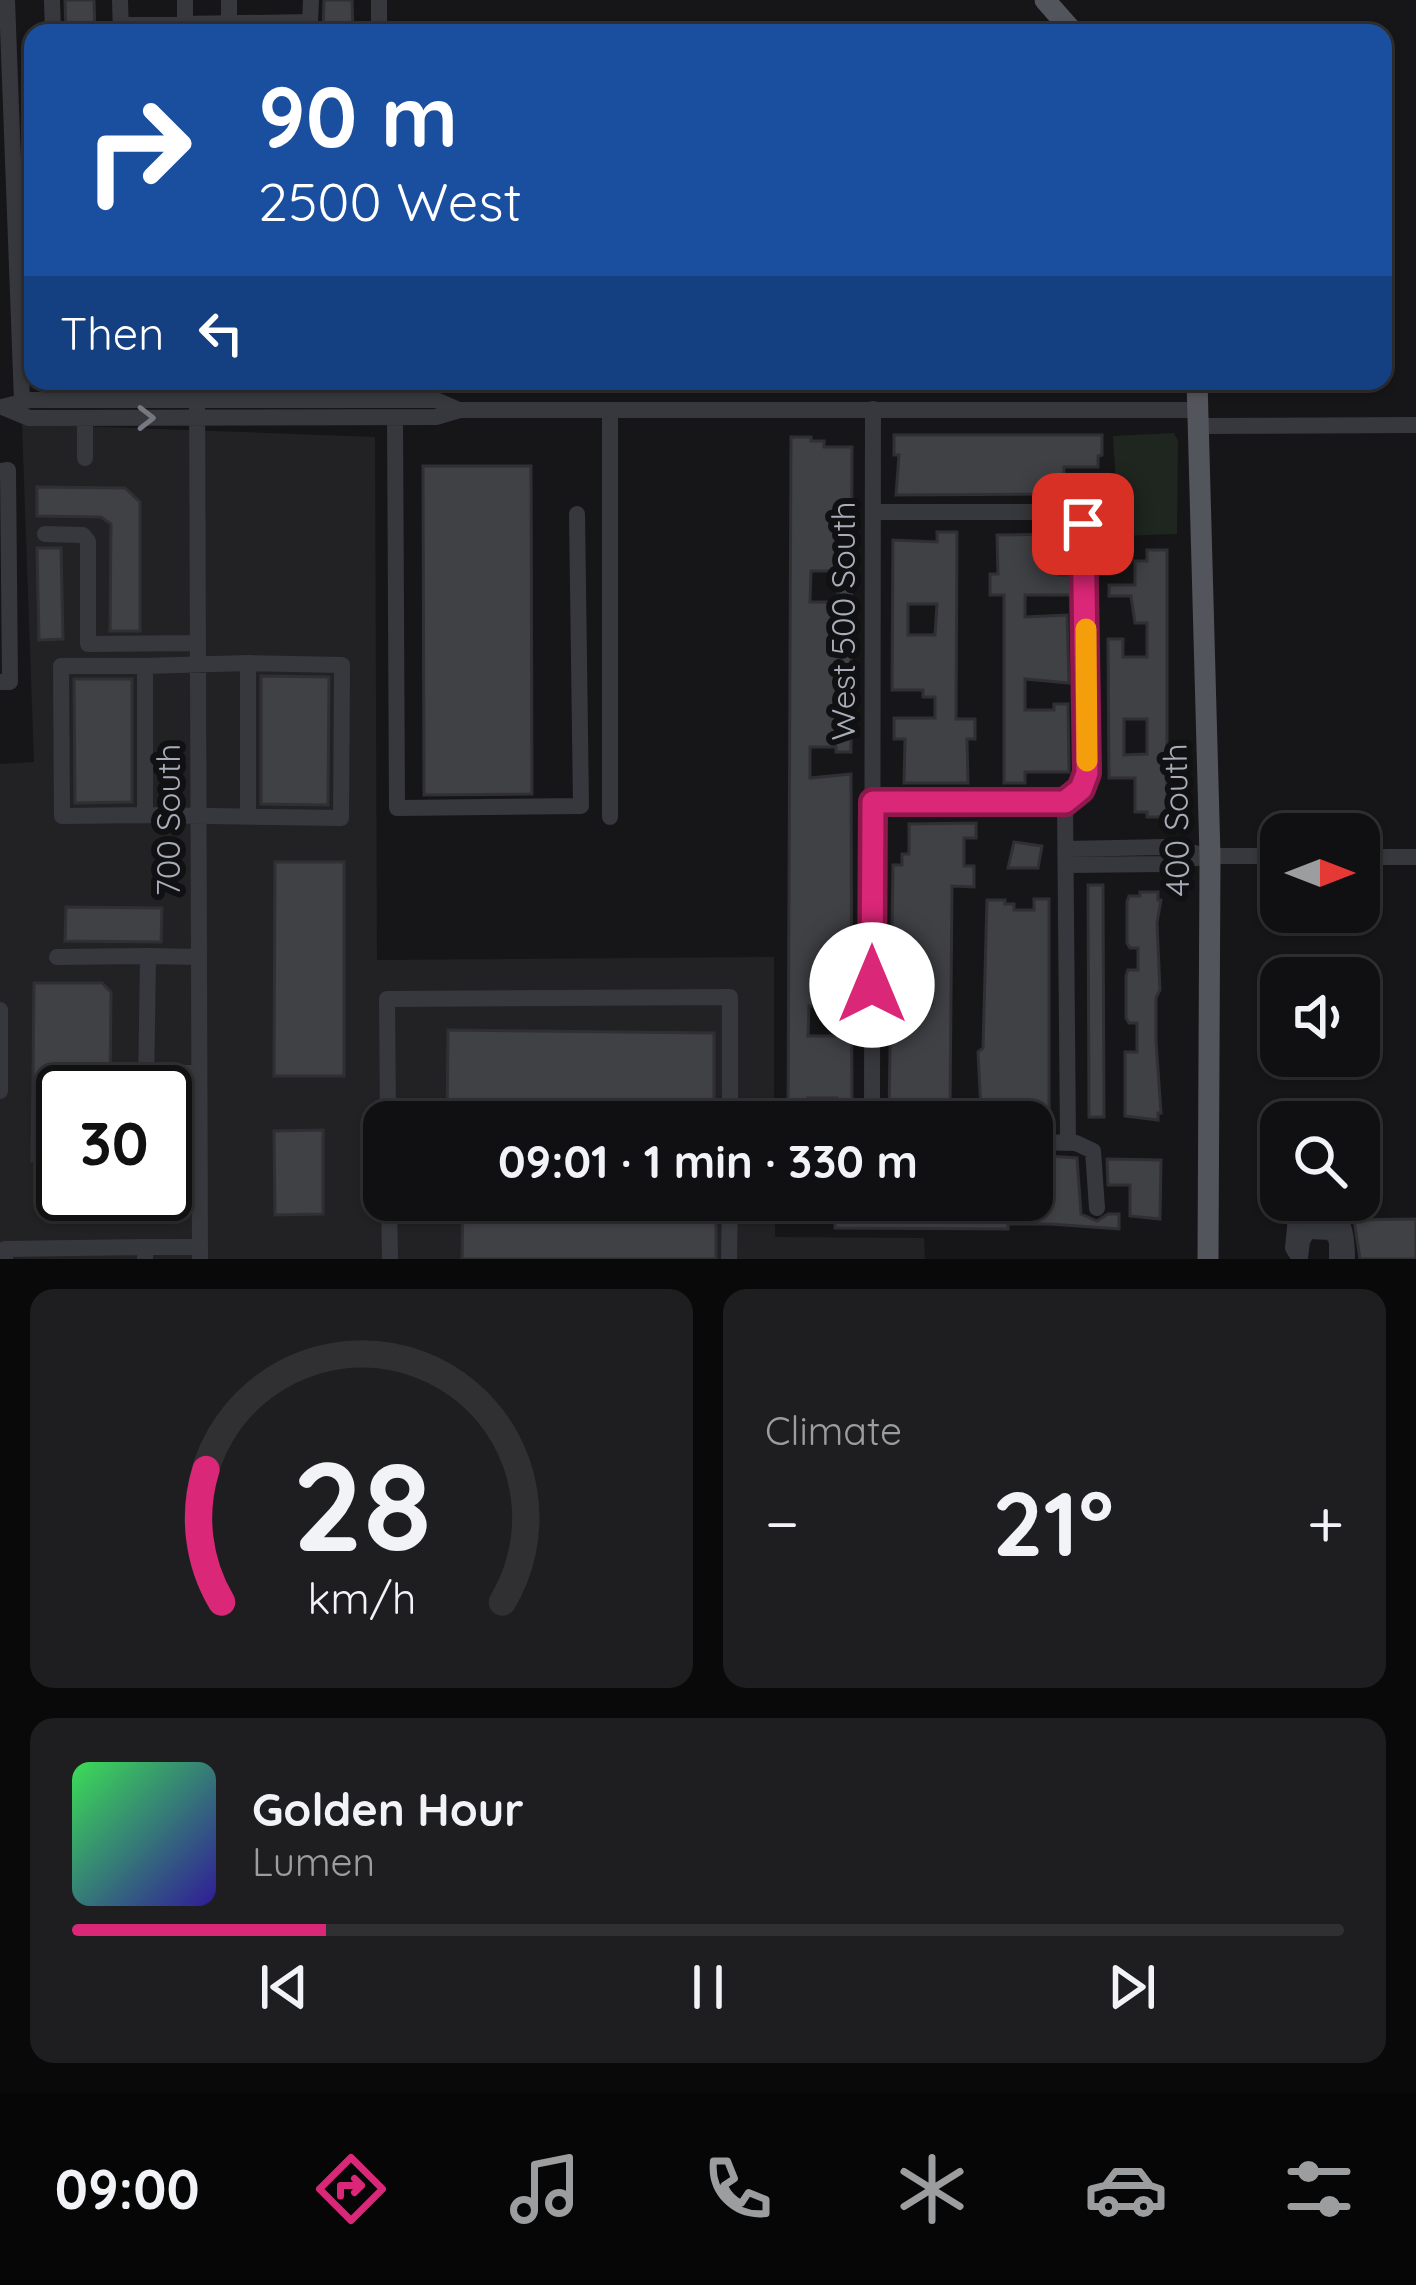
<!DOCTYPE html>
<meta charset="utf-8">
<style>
body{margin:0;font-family:Quicksand,sans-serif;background:#1e1e20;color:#f1f3f6;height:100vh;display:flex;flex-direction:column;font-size:45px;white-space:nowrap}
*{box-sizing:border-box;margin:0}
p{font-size:39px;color:#9c9d9f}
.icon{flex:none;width:66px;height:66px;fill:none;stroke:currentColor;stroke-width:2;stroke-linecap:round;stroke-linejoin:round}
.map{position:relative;height:1259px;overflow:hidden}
.details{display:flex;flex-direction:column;gap:30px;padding:30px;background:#09090a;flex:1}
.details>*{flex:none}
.banner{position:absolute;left:24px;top:24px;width:1368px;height:366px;border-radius:24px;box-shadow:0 3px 9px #0004,0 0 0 3px #303032;background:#1a4fa0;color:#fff;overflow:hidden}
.needle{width:78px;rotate:90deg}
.fabs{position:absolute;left:1260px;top:813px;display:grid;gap:24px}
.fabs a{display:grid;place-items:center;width:120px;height:120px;border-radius:24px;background:#101012;box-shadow:0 3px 9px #0004,0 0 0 3px #303032;font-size:60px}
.speed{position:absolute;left:36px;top:1065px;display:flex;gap:24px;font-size:60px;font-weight:700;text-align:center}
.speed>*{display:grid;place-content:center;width:156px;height:156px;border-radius:50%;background:#101012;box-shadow:0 3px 9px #0004,0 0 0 3px #303032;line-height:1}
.speed .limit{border:6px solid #111;border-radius:18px;background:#fff;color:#111}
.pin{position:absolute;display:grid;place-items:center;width:102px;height:102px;color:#fff;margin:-51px;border-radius:24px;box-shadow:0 6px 18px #0006}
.me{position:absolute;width:132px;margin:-66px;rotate:0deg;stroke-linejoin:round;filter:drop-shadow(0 0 9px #0008)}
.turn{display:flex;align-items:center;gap:42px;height:252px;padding:0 36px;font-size:54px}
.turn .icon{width:156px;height:156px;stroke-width:2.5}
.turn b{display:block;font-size:84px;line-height:102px}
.then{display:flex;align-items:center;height:114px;padding:0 36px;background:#0003;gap:24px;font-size:45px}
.big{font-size:90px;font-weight:800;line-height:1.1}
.details .widget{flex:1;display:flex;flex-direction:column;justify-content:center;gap:18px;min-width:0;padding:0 42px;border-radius:24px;background:#1e1e20}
.details .dial{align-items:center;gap:0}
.dial svg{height:312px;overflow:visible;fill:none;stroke:#303032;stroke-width:7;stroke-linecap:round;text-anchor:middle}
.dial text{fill:#f1f3f6;stroke:none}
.song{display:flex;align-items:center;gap:36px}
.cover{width:144px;height:144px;border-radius:18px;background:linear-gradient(135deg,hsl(130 70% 55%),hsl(250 70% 35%))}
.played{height:12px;border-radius:6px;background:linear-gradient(90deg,#db2777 20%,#303032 20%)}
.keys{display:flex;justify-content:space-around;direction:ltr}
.heat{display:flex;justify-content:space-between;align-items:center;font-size:66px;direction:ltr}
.details .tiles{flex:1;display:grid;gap:30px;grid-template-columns:1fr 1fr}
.widget:last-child{grid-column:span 2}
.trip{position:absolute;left:363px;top:1101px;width:690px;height:120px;border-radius:24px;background:#101012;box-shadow:0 3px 9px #0004,0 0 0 3px #303032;font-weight:800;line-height:120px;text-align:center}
.dock{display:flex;height:192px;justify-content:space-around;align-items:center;background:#060607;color:#9c9d9f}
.dock .icon{width:84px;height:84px}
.dock .active{color:#db2777}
.dock b{font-size:54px;color:#f1f3f6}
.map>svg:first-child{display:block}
</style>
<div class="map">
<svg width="1416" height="1259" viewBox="0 0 1416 1259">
<rect width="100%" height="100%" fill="#161618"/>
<path fill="#222225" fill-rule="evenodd" d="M22 424 375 437 377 960 774 957V1122H384V1200H775V1237L924 1238 925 1259H0V764L34 762ZM63 1092H165V1194H63Z"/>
<path fill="#1e261f" d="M1174 433 1178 441 1177 534 1119 536 1113 436Z"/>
<path fill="#404145" stroke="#303034" stroke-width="3" fill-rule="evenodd" d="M65 0H94L95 33H66Z
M324 0H352L353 33H323Z
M894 435H1102V455L1098 456V467H1064V494L896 495 899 455H894Z
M791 437H811V441H824V447H852L851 752H836V747H810V778L851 774 852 1122H837V1098H808V1122H788ZM811 571H838V602H810ZM809 1006H837V1036H808Z
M423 466H531L532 794 424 795Z
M37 487 125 488 140 502V631H110L111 524 101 517 37 516Z
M937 532H957L956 719H975V739H967L968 783H904L905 739H894V718H935V697H923V690H892L893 540 937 542ZM908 604H937L935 635H908Z
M1065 534 1060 575H1071V595H1025V617L1067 615 1069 683 1025 679V710H1054V704H1068L1069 772H1025V783H1004V595H990V574H998L997 535Z
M37 548H61L63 639 39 640Z
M1147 550H1167V817H1147V812H1135V778H1109L1108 639H1123V657H1147V623H1135L1131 596H1109V585H1135V561H1147ZM1124 719H1147V754L1124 755Z
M261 676 329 677 328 805 261 804Z
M74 679H132V802L75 803Z
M976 823V838H964V866H974V887L952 886 950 1110H981L978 1052 983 1048 987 900H1005V904H1014V910H1034V899H1049V1121L1003 1117V1122H893L894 1113H889L893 865H902V854H909V824ZM906 974H931L932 1004H906Z
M1014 842 1042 846 1038 868H1008Z
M275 862H344V1076H274Z
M1088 885H1103L1104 1117H1089Z
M1140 892H1158V900H1161L1157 923 1160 990 1156 998V1041L1161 1113H1158V1120L1125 1116V1052H1137V1023H1129L1126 1018V976L1128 970H1138V948H1130L1127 943V902L1129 896H1140Z
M66 907 162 908 161 942 65 941Z
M34 983H102L111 992 110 1092H63V1162L32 1161Z
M448 1030 714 1033V1122H447Z
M323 1130V1214L275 1215 274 1131Z
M1032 1155 1077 1158 1081 1214 1097 1221 1108 1214H1119V1229L1050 1224H1008V1229L835 1228V1207H844V1200H906V1208H927L936 1207V1200H998V1208H1021L1024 1200H1032Z
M1107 1159 1161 1160 1160 1219 1130 1216V1185H1108Z
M463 1200H685V1211L716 1212V1259H462Z
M1416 1219V1259H1360L1354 1220Z"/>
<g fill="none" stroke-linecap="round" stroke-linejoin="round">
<path stroke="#37383d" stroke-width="16" d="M7 0 22 401
M52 0 53 33
M120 0 121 33
M185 0V23
M229 0V22
M310 22 311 0
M121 25 310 22V33
M379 33V0
M197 381 200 1259
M2 407 29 418 436 417 460 410H1199
M2 407 30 400H436L459 410
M610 411V817
M395 418 397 808 581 806 577 514
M1199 426 1416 425
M85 458V418
M0 471 8 470 10 682H0
M874 512H1068L1077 516 1085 528 1087 773 1081 789 1065 802 1068 1142
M45 534 83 535 88 541V644L198 643
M248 663 342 665 341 818 145 815V666Z
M145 666H61L62 816 145 815
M873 802H1065
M248 817V663
M1067 849 1164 847 1210 856H1281
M1359 857H1416
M1067 865 1165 864 1197 858
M57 957 148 956
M0 1010V1091
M147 1073H199
M146 1092 148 956 199 957
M388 1122 387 999 730 997V1122
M872 1122 873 409
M1032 1142 1076 1143 1093 1151 1097 1208
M165 1157H199
M389 1200 390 1259
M1300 1258 1302 1241 1308 1231 1332 1232 1337 1241V1259
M5 1259V1249L145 1247
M145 1259V1247H200
M729 1259 730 1200
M1300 1259 1293 1248 1296 1217C1340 1197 1347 1222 1347 1259"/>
<path stroke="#53555c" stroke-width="21" d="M1045 0 1074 33
M1197 381 1210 856 1208 1259"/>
</g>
<defs><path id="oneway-chevron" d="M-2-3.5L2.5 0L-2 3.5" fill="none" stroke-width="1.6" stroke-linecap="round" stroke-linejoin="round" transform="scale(3)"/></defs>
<use stroke="#757881" href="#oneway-chevron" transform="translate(146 418)"/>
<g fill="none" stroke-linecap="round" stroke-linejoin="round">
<g stroke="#8e194d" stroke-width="30">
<path id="route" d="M872 985 873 802H1065L1081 789 1087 773 1083 524"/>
</g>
<use href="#route" stroke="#db2777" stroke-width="21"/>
<path stroke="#f59e0b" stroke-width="21" d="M1086 629 1087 761"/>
</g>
<g text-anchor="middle" stroke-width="12" stroke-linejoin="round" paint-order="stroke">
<g font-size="33" fill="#a8adb8" stroke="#111113">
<text transform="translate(843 621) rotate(-90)" y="12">West 500 South</text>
<text transform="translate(168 820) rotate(-90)" y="12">700 South</text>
<text transform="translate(1176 820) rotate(-91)" y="12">400 South</text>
</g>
</g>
</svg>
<div class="fabs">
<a><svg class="needle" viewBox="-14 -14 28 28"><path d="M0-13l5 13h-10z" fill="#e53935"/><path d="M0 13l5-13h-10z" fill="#9c9d9f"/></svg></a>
<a><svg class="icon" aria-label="sound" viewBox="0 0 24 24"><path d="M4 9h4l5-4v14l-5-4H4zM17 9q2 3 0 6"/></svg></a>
<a><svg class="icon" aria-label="search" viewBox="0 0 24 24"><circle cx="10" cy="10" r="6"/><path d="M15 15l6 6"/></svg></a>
</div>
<div class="speed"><div class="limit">30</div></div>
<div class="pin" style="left:1083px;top:524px;background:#d93025"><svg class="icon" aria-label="arrive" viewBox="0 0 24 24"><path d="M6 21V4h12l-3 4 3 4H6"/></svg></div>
<svg class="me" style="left:872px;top:985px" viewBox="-20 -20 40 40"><circle r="19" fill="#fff"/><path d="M0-13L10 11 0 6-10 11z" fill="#db2777"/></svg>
<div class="trip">09:01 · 1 min · 330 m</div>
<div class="banner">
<div class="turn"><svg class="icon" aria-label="right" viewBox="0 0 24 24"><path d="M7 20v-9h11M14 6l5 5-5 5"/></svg><div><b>90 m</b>2500 West</div></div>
<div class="then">Then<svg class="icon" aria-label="left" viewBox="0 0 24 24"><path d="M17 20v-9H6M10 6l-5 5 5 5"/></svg></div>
</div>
</div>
<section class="details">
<div class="tiles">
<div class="widget dial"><svg viewBox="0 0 100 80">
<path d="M14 69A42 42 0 1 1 86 69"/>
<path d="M14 69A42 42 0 0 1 10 35" stroke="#db2777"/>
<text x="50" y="56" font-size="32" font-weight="700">28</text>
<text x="50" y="72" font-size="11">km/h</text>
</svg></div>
<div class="widget"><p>Climate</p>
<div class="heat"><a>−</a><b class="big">21°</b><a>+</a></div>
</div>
<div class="widget">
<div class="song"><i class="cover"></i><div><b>Golden Hour</b><p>Lumen</p></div></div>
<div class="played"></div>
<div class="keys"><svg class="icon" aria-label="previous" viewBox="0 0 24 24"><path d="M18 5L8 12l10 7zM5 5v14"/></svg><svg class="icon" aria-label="pause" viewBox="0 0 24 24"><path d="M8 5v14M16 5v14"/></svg><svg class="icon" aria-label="next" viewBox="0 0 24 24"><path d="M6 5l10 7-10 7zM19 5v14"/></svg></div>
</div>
</div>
</section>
<nav class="dock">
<b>09:00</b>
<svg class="icon active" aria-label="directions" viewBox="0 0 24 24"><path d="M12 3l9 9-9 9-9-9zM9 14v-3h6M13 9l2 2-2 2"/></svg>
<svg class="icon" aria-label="music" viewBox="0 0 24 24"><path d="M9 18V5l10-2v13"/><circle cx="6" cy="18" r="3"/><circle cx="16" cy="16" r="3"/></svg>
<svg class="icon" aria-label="phone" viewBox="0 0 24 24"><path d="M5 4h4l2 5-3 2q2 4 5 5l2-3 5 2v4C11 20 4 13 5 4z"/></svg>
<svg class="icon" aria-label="climate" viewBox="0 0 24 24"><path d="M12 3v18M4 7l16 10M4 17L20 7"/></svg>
<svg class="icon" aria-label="car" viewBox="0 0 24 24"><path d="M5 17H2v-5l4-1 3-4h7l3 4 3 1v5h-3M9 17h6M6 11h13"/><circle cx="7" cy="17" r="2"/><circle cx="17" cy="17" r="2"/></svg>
<svg class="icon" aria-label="filters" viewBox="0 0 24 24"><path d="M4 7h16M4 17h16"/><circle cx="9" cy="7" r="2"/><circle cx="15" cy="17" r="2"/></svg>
</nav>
